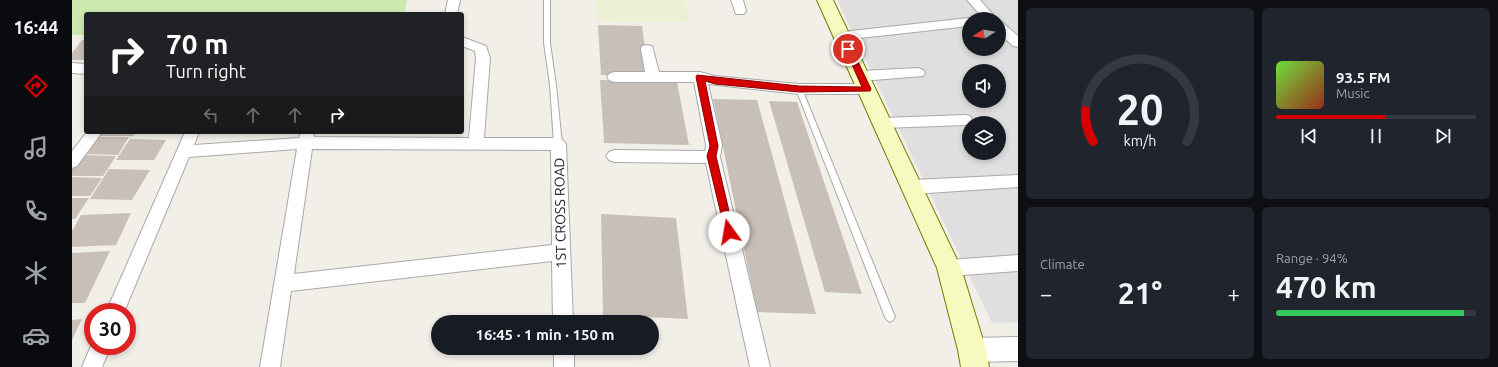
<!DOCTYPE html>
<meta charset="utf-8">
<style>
body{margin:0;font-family:Ubuntu,sans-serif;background:#20242c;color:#f1f3f6;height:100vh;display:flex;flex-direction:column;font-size:15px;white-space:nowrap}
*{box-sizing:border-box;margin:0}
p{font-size:13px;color:#9ea1a6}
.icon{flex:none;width:22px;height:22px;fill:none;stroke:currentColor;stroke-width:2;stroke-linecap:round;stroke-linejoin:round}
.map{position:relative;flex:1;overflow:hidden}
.details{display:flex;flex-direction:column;gap:8px;padding:8px;background:#0d0f14;width:480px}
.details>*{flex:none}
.hud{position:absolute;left:12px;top:12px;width:380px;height:122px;border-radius:4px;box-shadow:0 2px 6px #0003;background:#202124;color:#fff;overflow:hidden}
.needle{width:26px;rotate:259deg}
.controls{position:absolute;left:890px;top:12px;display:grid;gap:8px}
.controls a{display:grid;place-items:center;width:44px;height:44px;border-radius:50%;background:#171b24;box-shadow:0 2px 6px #0003;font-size:20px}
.speed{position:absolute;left:12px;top:303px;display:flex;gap:8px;font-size:20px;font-weight:700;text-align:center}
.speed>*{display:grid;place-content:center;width:52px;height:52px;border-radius:50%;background:#171b24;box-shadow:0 2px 6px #0003;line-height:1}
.speed .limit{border:6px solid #d22;background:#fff;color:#111}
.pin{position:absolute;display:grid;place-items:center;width:34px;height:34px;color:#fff;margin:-17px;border:2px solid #fff;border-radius:50%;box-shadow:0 1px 4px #0007}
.me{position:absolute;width:44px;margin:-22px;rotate:347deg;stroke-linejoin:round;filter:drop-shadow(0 0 3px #0008)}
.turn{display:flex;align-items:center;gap:14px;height:84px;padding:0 16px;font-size:18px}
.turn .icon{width:52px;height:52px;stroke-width:2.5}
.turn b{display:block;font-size:28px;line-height:34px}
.lanes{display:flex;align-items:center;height:38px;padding:0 16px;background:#0003;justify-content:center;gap:20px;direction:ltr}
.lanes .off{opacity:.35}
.big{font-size:30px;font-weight:600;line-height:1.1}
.details .card{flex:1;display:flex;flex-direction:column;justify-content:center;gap:6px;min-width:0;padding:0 14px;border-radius:6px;background:#20242c}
.details .dial{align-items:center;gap:0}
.dial svg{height:104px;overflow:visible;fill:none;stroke:#363941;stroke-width:7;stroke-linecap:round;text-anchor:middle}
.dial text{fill:#f1f3f6;stroke:none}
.song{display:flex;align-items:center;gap:12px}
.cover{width:48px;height:48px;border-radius:6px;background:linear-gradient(135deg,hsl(100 70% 55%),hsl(10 70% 35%))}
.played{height:4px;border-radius:2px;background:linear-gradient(90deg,#d40000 55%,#363941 55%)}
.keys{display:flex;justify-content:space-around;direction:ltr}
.heat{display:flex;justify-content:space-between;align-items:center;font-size:22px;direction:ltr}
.charge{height:6px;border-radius:3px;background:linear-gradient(90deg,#34c759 94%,#363941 0)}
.details .tiles{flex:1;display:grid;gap:8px;grid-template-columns:repeat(2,1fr)}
.trip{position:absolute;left:359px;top:315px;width:228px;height:40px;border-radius:20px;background:#171b24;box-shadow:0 2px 6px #0003;font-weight:600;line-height:40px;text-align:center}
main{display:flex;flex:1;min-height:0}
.tabs{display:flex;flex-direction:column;width:72px;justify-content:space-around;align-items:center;background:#090b0e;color:#9ea1a6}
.tabs .icon{width:28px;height:28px}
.tabs .on{color:#d40000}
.tabs b{font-size:18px;color:#f1f3f6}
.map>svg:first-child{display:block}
</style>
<main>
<nav class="tabs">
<b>16:44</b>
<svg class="icon on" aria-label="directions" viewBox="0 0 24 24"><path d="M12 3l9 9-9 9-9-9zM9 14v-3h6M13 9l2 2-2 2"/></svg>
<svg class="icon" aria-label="music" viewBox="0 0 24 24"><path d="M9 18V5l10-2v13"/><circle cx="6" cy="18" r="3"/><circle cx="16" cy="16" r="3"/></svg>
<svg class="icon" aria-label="phone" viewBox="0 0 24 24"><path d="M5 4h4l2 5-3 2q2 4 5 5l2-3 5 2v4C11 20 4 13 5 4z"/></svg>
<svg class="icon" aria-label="climate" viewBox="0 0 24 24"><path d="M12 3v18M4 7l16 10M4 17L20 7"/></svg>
<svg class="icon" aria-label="car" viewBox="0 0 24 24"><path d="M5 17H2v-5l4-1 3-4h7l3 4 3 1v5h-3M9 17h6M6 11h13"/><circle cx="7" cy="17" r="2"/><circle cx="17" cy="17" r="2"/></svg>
</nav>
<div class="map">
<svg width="946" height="367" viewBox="0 0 946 367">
<rect width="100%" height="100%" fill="#f2efe9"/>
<path fill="#e0dfdf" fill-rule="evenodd" d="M765 0H946V322L920 323ZM897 19H927V49H897ZM897 71H927V101H897ZM897 123H927V153H897Z"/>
<path fill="#eef0d5" d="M523 0H613L619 22 525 21Z"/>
<path fill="#cdebb0" d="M0 0H335L332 14H14V35H0Z"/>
<path fill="#c7bfb8" d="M526 25 570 26 577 76 529 75Z
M10 40H14V60H0V53Z
M528 80 605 82 617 145 532 143Z
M641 99 685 100 744 314 685 312Z
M697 101 725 102 790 294 753 292Z
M30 132H64L61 136H27Z
M25 137H57L46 155 12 154Z
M58 139 94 140 82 160H44Z
M8 155 44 156 31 176H0V166Z
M37 169 78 170 60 200 18 199Z
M0 177 30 178 18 196H0Z
M0 198H17L3 219H0Z
M59 213 44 245 0 247V231L9 215Z
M529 214 604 218 616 319 531 315Z
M38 251 13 303H0V253Z
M10 319 0 340V320Z"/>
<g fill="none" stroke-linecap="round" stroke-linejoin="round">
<g stroke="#a9a9a9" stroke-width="2">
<path id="service" d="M472 0H478V43L484 85 490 144 486 147 482 144 478 85 472 43Z
M725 87H727L730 89 823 317 821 320 818 322 815 320 813 317 724 89Z"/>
</g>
<g stroke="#a9a9a9" stroke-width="2">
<path id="minor" d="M376 0H388L385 14H373Z
M659 0H671L674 11 672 14H664Z
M895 0H908L925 19H912Z
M897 18 900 19H897V26L770 40 766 39 764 36 766 33 770 32Z
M927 22 931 23 946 36V47L941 46 927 33Z
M390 37 414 46 418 58 412 138H486L491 140 494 144 501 322H481L480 261 219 291 208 367H188L225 149 117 157 52 312H34L113 132H127L122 145 227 138 229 132H241L242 137 397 138 404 58 403 51 390 46ZM240 149 479 150 480 245 222 274Z
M575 45 580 46 581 49 587 72H628L643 76 727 84H795L800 86 802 89 800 92 795 94H727L636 84 650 145 648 157 698 367H678L634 163 542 162 537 160 534 156 537 152 542 150 633 151 634 145 622 82H542L537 80 535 77 537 74 542 72H573L569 49 570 46Z
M0 63 14 64V74L0 73Z
M846 68 851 70 853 73 851 76 789 81 784 79 782 76 784 73 789 71Z
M893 115 898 116 900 120 899 123 893 125 811 128 806 127 804 123 806 119 811 118Z
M15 132H30L5 166 0 168V151Z
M946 175V187L841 194 835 192 833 187 835 182 841 180Z
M946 255V271L877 276 871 274 868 268 871 262 877 260Z
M21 341V346H39L30 367H10Z
M482 348H502V367H482Z"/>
</g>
<g stroke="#a9a9a9" stroke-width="2">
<path id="tertiary" d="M946 337V361L900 362 891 359 888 350 891 341 900 338Z"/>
</g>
<g stroke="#707d05" stroke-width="2">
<path id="secondary" d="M745 0H761L889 268 914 350 917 367H889L886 350 865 268Z"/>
</g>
<use href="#service" fill="#fff" fill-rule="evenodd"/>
<use href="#minor" fill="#fff" fill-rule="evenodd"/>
<use href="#tertiary" fill="#fff" fill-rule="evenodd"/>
<use href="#secondary" fill="#f7fabf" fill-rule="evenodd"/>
</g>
<path fill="#d40000" stroke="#8a0000" d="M776 47 780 49 799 89 798 91 727 92 643 84 633 81 646 146 644 156 662 232 660 235 657 236 654 235 635 156 638 146 624 77 625 75 727 86 790 87 773 49Z"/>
<g text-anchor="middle" stroke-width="4" stroke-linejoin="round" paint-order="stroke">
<g font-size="14" fill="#222" stroke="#fff">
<text transform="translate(488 213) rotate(-91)" y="5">1ST CROSS ROAD</text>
</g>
</g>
</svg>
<div class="controls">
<a><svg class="needle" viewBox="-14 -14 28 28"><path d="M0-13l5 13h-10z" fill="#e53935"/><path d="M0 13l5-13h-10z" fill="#9ea1a6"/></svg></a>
<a><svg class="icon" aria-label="sound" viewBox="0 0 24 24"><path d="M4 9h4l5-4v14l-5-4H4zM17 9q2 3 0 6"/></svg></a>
<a><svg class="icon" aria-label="layers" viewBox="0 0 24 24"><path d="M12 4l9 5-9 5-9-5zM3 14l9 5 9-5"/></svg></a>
</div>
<div class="speed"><div class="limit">30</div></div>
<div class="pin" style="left:776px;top:49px;background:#d93025"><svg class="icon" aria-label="arrive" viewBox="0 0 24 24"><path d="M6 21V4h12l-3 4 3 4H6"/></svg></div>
<svg class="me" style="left:657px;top:232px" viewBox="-20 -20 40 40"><circle r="19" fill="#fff"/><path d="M0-13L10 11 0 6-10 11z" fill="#d40000"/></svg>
<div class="trip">16:45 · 1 min · 150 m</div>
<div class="hud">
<div class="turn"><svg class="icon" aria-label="right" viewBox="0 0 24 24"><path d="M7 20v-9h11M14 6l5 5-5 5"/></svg><div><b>70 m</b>Turn right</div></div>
<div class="lanes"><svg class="icon off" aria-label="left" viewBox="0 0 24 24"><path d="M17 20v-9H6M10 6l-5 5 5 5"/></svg><svg class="icon off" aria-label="ahead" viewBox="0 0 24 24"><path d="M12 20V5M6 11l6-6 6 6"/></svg><svg class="icon off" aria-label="ahead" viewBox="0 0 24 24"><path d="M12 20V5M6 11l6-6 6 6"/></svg><svg class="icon" aria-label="right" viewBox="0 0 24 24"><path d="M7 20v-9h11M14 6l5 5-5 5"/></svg></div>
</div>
</div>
<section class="details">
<div class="tiles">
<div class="card dial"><svg viewBox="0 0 100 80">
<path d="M14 69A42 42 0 1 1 86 69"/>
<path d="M14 69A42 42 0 0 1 8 45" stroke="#d40000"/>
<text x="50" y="56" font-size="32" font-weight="700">20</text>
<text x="50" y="72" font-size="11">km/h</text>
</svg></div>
<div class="card">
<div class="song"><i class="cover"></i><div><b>93.5 FM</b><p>Music</p></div></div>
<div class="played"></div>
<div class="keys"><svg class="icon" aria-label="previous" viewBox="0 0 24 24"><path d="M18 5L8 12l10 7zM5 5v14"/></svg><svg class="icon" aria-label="pause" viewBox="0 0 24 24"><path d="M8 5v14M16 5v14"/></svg><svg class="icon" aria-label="next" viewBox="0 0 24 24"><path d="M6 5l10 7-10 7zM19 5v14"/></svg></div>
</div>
<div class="card"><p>Climate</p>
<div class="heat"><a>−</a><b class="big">21°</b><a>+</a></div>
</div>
<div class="card"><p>Range · 94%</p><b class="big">470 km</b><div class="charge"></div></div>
</div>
</section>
</main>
